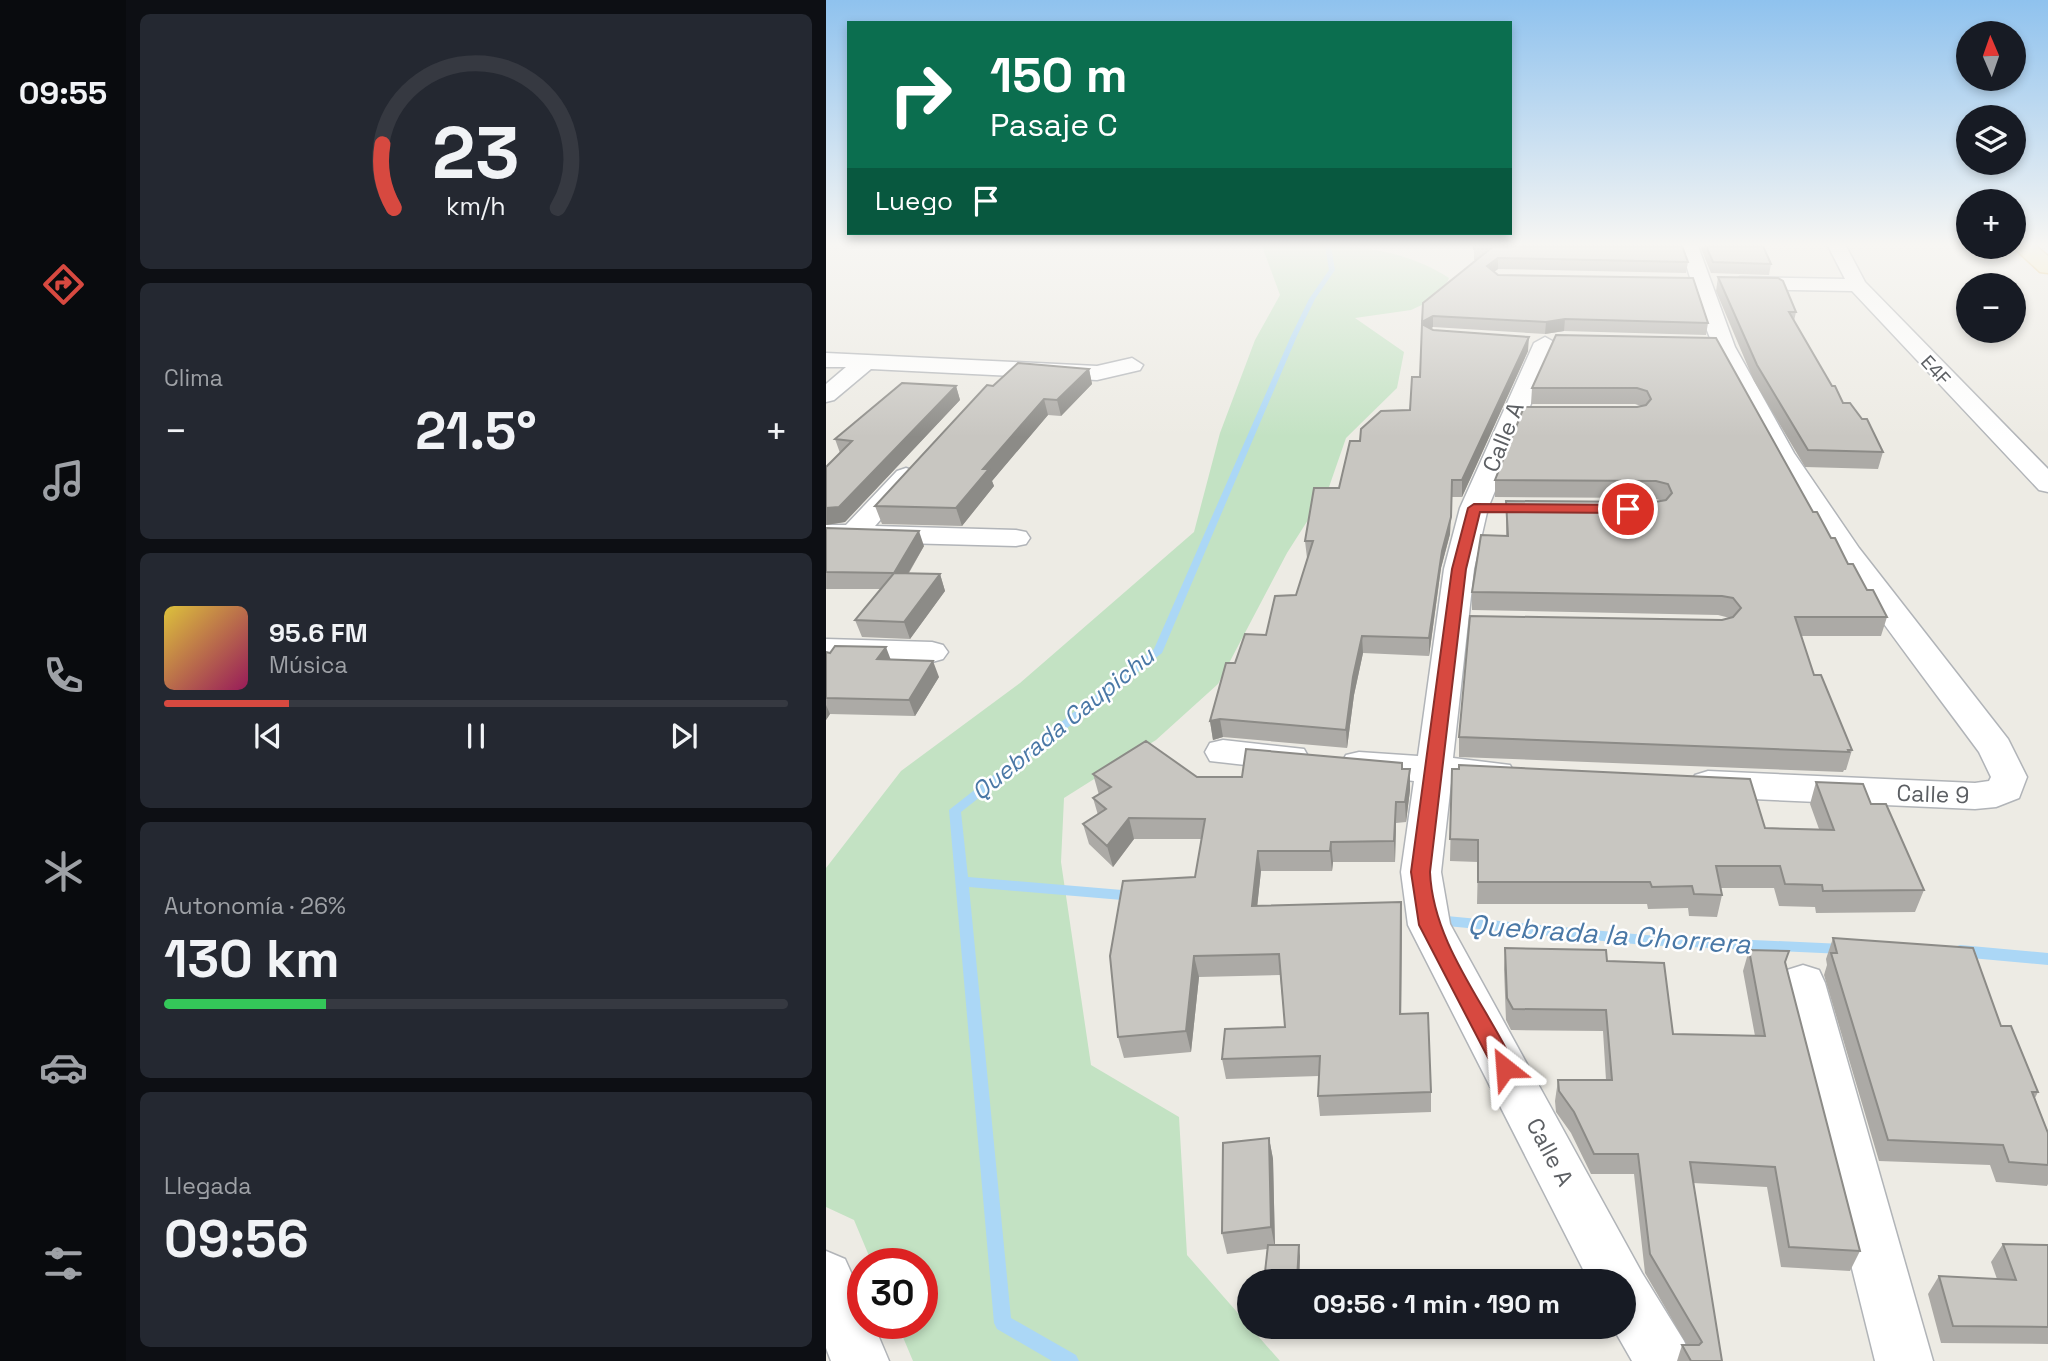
<!DOCTYPE html>
<html lang="es">
<meta charset="utf-8">
<style>
body{margin:0;font-family:"Space Grotesk",sans-serif;background:#242831;color:#f1f3f6;height:100vh;display:flex;flex-direction:column;font-size:26px;white-space:nowrap}
*{box-sizing:border-box;margin:0}
p{font-size:23px;color:#9ea1a6}
.icon{flex:none;width:38px;height:38px;fill:none;stroke:currentColor;stroke-width:2;stroke-linecap:round;stroke-linejoin:round}
.map{position:relative;flex:1;overflow:hidden}
.side{display:flex;flex-direction:column;gap:14px;padding:14px;background:#0d0f14;width:700px}
.side>*{flex:none}
.banner{position:absolute;left:21px;top:21px;width:665px;height:214px;border-radius:0px;box-shadow:0 4px 10px #0003;background:#0b6e4f;color:#fff;overflow:hidden}
.needle{width:46px;rotate:358deg}
.buttons{position:absolute;left:1130px;top:21px;display:grid;gap:14px}
.buttons a{display:grid;place-items:center;width:70px;height:70px;border-radius:50%;background:#171b24;box-shadow:0 4px 10px #0003;font-size:35px}
.speed{position:absolute;left:21px;top:1248px;display:flex;gap:14px;font-size:35px;font-weight:700;text-align:center}
.speed>*{display:grid;place-content:center;width:91px;height:91px;border-radius:50%;background:#171b24;box-shadow:0 4px 10px #0003;line-height:1}
.speed .limit{border:10px solid #d22;background:#fff;color:#111}
.pin{position:absolute;display:grid;place-items:center;width:60px;height:60px;color:#fff;margin:-30px;border:4px solid #fff;border-radius:50%;box-shadow:0 2px 7px #0007}
.me{position:absolute;width:77px;margin:-38px;rotate:332deg;stroke-linejoin:round;filter:drop-shadow(0 0 5px #0008)}
.turn{display:flex;align-items:center;gap:24px;height:147px;padding:0 28px;font-size:32px}
.turn .icon{width:91px;height:91px;stroke-width:2.5}
.turn b{display:block;font-size:49px;line-height:60px}
.then{display:flex;align-items:center;height:66px;padding:0 28px;background:#0003;gap:14px;font-size:26px}
.big{font-size:52px;font-weight:700;line-height:1.1}
.side .tile{flex:1;display:flex;flex-direction:column;justify-content:center;gap:10px;min-width:0;padding:0 24px;border-radius:10px;background:#242831}
.side .dial{align-items:center;gap:0}
.dial svg{height:182px;overflow:visible;fill:none;stroke:#363941;stroke-width:7;stroke-linecap:round;text-anchor:middle}
.dial text{fill:#f1f3f6;stroke:none}
.song{display:flex;align-items:center;gap:21px}
.cover{width:84px;height:84px;border-radius:10px;background:linear-gradient(135deg,hsl(50 70% 55%),hsl(330 70% 35%))}
.played{height:7px;border-radius:4px;background:linear-gradient(90deg,#d74940 20%,#363941 20%)}
.keys{display:flex;justify-content:space-around;direction:ltr}
.heat{display:flex;justify-content:space-between;align-items:center;font-size:38px;direction:ltr}
.charge{height:10px;border-radius:5px;background:linear-gradient(90deg,#34c759 26%,#363941 0)}
.trip{position:absolute;left:411px;top:1269px;width:399px;height:70px;border-radius:35px;background:#171b24;box-shadow:0 4px 10px #0003;font-weight:700;line-height:70px;text-align:center}
main{display:flex;flex:1;min-height:0}
.menu{display:flex;flex-direction:column;width:126px;justify-content:space-around;align-items:center;background:#090b0e;color:#9ea1a6}
.menu .icon{width:49px;height:49px}
.menu .current{color:#d74940}
.menu b{font-size:32px;color:#f1f3f6}
.map>svg:first-child{display:block}
</style>
<main>
<nav class="menu">
<b>09:55</b>
<svg class="icon current" aria-label="directions" viewBox="0 0 24 24"><path d="M12 3l9 9-9 9-9-9zM9 14v-3h6M13 9l2 2-2 2"/></svg>
<svg class="icon" aria-label="music" viewBox="0 0 24 24"><path d="M9 18V5l10-2v13"/><circle cx="6" cy="18" r="3"/><circle cx="16" cy="16" r="3"/></svg>
<svg class="icon" aria-label="phone" viewBox="0 0 24 24"><path d="M5 4h4l2 5-3 2q2 4 5 5l2-3 5 2v4C11 20 4 13 5 4z"/></svg>
<svg class="icon" aria-label="climate" viewBox="0 0 24 24"><path d="M12 3v18M4 7l16 10M4 17L20 7"/></svg>
<svg class="icon" aria-label="car" viewBox="0 0 24 24"><path d="M5 17H2v-5l4-1 3-4h7l3 4 3 1v5h-3M9 17h6M6 11h13"/><circle cx="7" cy="17" r="2"/><circle cx="17" cy="17" r="2"/></svg>
<svg class="icon" aria-label="filters" viewBox="0 0 24 24"><path d="M4 7h16M4 17h16"/><circle cx="9" cy="7" r="2"/><circle cx="15" cy="17" r="2"/></svg>
</nav>
<section class="side">
<div class="tile dial"><svg viewBox="0 0 100 80">
<path d="M14 69A42 42 0 1 1 86 69"/>
<path d="M14 69A42 42 0 0 1 9 41" stroke="#d74940"/>
<text x="50" y="56" font-size="32" font-weight="700">23</text>
<text x="50" y="72" font-size="11">km/h</text>
</svg></div>
<div class="tile"><p>Clima</p>
<div class="heat"><a>−</a><b class="big">21.5°</b><a>+</a></div>
</div>
<div class="tile">
<div class="song"><i class="cover"></i><div><b>95.6 FM</b><p>Música</p></div></div>
<div class="played"></div>
<div class="keys"><svg class="icon" aria-label="previous" viewBox="0 0 24 24"><path d="M18 5L8 12l10 7zM5 5v14"/></svg><svg class="icon" aria-label="pause" viewBox="0 0 24 24"><path d="M8 5v14M16 5v14"/></svg><svg class="icon" aria-label="next" viewBox="0 0 24 24"><path d="M6 5l10 7-10 7zM19 5v14"/></svg></div>
</div>
<div class="tile"><p>Autonomía · 26%</p><b class="big">130 km</b><div class="charge"></div></div>
<div class="tile"><p>Llegada</p><b class="big">09:56</b></div>
</section>
<div class="map">
<svg width="1222" height="1361" viewBox="0 0 1222 1361">
<rect width="100%" height="100%" fill="#edebe4"/>
<path fill="#c3e2c3" d="M436 246C504 246 564 240 623 278L615 296 585 310 529 318 578 352 571 388 520 438 503 487 461 553 392 684 330 740 238 798 235 862 265 1065 353 1117 361 1255 454 1361H87L71 1323H96V1264L46 1263 28 1220 0 1207V868L75 771 194 683 368 532 394 433 429 340 454 295Z"/>
<g fill="none" stroke-linecap="round" stroke-linejoin="round">
<path fill="#abd7f6" fill-rule="evenodd" d="M499 246H505L509 270 489 299 471 336 336 653 135 812 142 877 308 891 313 892 314 896 313 900 308 901 143 887 185 1318 250 1355 253 1361H226L171 1329 168 1323 123 810 328 649 465 336 483 299 503 270Z
M610 915 819 935 1017 944 1022 945 1024 949 1022 953 1017 954 819 945 610 925 605 924 603 920 605 916Z
M1134 945 1222 953V965L1134 957 1129 955 1127 951 1129 947Z"/>
<g stroke="#b1b4b8" stroke-width="3">
<path id="street" d="M854 246H872L909 347 968 453 1033 548 1182 739 1201 777 1193 798 1170 807 1149 809 882 797 869 793 864 784 869 775 882 771 1149 783 1163 781 1165 777 1153 752C1057 622 955 494 888 347 873 315 866 280 854 246Z
M1002 246H1020L1039 282 1222 469V492L1213 490 1026 291 914 289 905 283 914 277 1019 279Z
M719 337 730 343 662 508 648 569 627 758 684 765 689 774 684 783 671 787 625 783 615 872 624 924 816 1273 858 1341 867 1361H806L786 1326H798V1281H763L582 925 575 872 588 781 520 773 515 764 520 755 533 752 592 756 618 569 634 508 708 343Z
M0 353 271 366 306 358 317 365 314 370 271 380 45 369 8 400 0 402V384L20 367H0Z
M80 468 89 471 93 476 49 526 190 530 200 532 204 538 200 544 190 546 0 541V525H20L71 471Z
M0 639 106 642 117 645 122 652 117 659 106 662 0 659Z
M397 740 478 749 483 758 478 767 465 770 384 761 379 752 384 743Z
M977 965 993 970 999 983 1107 1361H1049L955 983 961 970Z
M0 1251 19 1259 37 1299V1323H47L63 1361H5L0 1348Z"/>
</g>
<g stroke="#e3be67" stroke-width="3">
<path id="primary" d="M1210 246 1222 256V273L1214 272 1187 247Z"/>
</g>
<use href="#street" fill="#fff" fill-rule="evenodd"/>
<use href="#primary" fill="#f7eaaf" fill-rule="evenodd"/>
</g>
<path fill="#acaaa6" d="M648 246 862 262 860 273 672 269 668 272 672 275 882 323 880 335 738 331 719 334 607 327 604 329 702 351 636 497H626L624 534 615 568 603 656 537 653 528 695 521 748 397 737 387 740 384 721 409 663 440 635 470 595 482 558H481L479 541 513 488 534 441 584 410 594 377 597 303 651 260H648Z
M874 246H937L945 264 943 275 885 273Z
M892 277 970 312 968 321 1006 386 1017 403 1057 452 1052 469 979 467 928 381 890 291Z
M890 338 987 512 1022 564 1061 617 1055 636H975L988 675 1026 750 1020 770H1018L1017 772 633 757V737L896 620 904 618 892 615 646 610V592L680 536V501L829 502 836 501 828 498 669 497V480L811 407 815 406 809 404H705L706 388Z
M263 369 266 384 235 416 222 415 166 481 168 486 136 526 56 524 49 506Z
M130 386 134 400 19 522 0 525V467L14 453 9 439Z
M0 528 98 546 83 573 114 574 119 591 84 639 36 637 29 620 55 589H0Z
M0 652 65 660 113 677 89 716 4 714 0 720Z
M576 769 584 790 580 822 570 823 569 862H507L506 871H435L431 906 575 902V1014L605 1092V1112L494 1116 492 1096 493 1076 400 1079 396 1059 459 1027 454 975 373 977 365 1052 298 1058 292 1037 369 877 376 839H308L287 867 263 844 257 824 272 815 267 798 273 795 267 774 416 777Z
M626 769 939 828 993 829 984 804 990 782 1045 804 1098 890 1089 912 990 913 989 907 953 906 948 888H894L896 895 891 917 863 916 862 908 822 909 821 904H651L652 862 624 861Z
M1007 938 1175 1026 1212 1092 1209 1098 1222 1133V1184L1221 1186 1170 1182 1164 1165 1053 1161 998 975 1001 965 1000 959Z
M679 948 781 961 847 1034 929 1036 917 971 923 950 959 964 1034 1251 1024 1271 955 1267 941 1187 867 1183 896 1361H851L856 1345H861L819 1273 808 1174H765L745 1133 730 1112 729 1101 732 1080H780L777 1031 685 1030 680 1020 678 969Z
M443 1138 447 1159 449 1245 474 1256 473 1281H438L441 1249 401 1254 396 1233Z
M1177 1244 1222 1245V1344L1115 1343 1102 1294 1113 1276 1171 1279 1165 1262Z"/>
<path fill="#8c8b87" d="M672 258V269L661 277V266Z
M607 316V327L596 333V322Z
M739 319 738 331 719 334 720 322Z
M703 337 702 351 636 497V480Z
M263 369 266 384 235 416 231 400Z
M130 386 134 400 19 522 0 525V508Z
M218 399 222 415 166 481 168 486 136 526 130 508 157 469Z
M626 480 624 534 615 568 603 656V638Z
M93 531 98 546 73 589 68 573Z
M114 574 119 591 84 639 78 622Z
M536 636 537 653 528 695 521 748 520 730 527 677Z
M60 647 66 663 51 659Z
M107 661 113 677 89 716 83 700Z
M0 705 4 714 0 720Z
M394 719 397 737 387 740 384 721Z
M584 769V790L580 822 579 802Z
M570 802V823L569 862 568 841Z
M303 818 308 839 287 867 281 846Z
M505 842 507 862 506 871 504 851Z
M432 851 435 871 429 927 426 906Z
M575 902 576 923 575 1035 574 1014Z
M368 956 373 977 365 1052 360 1031Z
M443 1138 447 1159 449 1248 445 1227Z
M473 1245 474 1256 473 1281H471Z"/>
<path fill="#c8c6c1" stroke="#8c8b87" stroke-width="2" d="M648 246H856L862 262 672 258 661 266 672 275 867 278 882 323 739 319 720 322 607 316 596 322 597 303 664 249H648Z
M880 246H937L945 264 887 262Z
M892 277 952 278 957 281 970 312H963L1006 386H1009L1017 403H1024L1036 419H1041L1057 452 982 450 931 365Z
M596 324 607 330 703 337 636 480H626L625 517 616 551 603 638 536 636 527 677 520 730 394 719 384 721 400 663H409L419 634 440 635 449 596 470 595 487 541H479L488 488H513L524 441H534L535 429 555 411 584 410 586 377H594Z
M730 335 890 338 987 512H991L1005 538H1009L1022 564H1027L1041 590H1047L1061 617H969L988 675H995L1026 750H1022L1023 752 633 737 644 616 896 620 907 617 915 608 907 598 896 596 646 592 655 535 682 536 680 501 829 502 840 500 846 493 842 484 830 481 669 480 698 407H811L820 405 825 399 821 391 811 388H706Z
M192 363 263 369 231 400 218 399 157 469H163L130 508 49 506 161 385 167 386Z
M76 383 130 386 13 507 0 508V467L26 441 9 439Z
M0 528 93 531 68 573 0 572Z
M68 573 114 574 78 622 29 620Z
M9 646 60 647 51 659 107 661 83 700 0 698V652L4 653Z
M320 741 371 777H416L420 749 576 763V769H584L579 802H570L568 841 505 842 504 851H432L426 906 575 902 574 1014 602 1013 605 1092 492 1096 494 1056 396 1059 399 1029 459 1027 453 954 368 956 360 1031 292 1037 284 956 297 881 369 877 379 819 303 818 281 846 257 824 280 809 267 798 285 787 267 774Z
M633 765 924 779 939 828 1008 830 990 782 1037 784 1045 804H1060L1098 890 997 891 996 885 959 884 954 866H890L896 895 868 894 866 886 826 887 824 882H652V840L624 839 626 769H633Z
M1007 938 1147 948 1175 1026H1185L1212 1092H1206L1222 1133V1165L1183 1162 1177 1145 1062 1140 1005 953H1011Z
M679 948 780 950 781 961 838 963 847 1034 939 1036 923 950 963 951 959 962 1034 1251 963 1247 949 1167 864 1162 896 1361H865L856 1345H873L876 1342 824 1254 812 1154H768L748 1112 733 1091 732 1080H786L780 1010 687 1009 681 998Z
M443 1138 445 1227 396 1233 397 1143Z
M1177 1244 1222 1245V1327L1127 1326 1113 1276 1190 1280Z
M442 1245H473L471 1280 438 1281Z"/>
<linearGradient id="sky" x2="0" y2="1"><stop stop-color="#8fc2ee"/><stop offset="0.56" stop-color="#f7f6f3"/><stop offset="1" stop-color="#f7f6f3" stop-opacity="0"/></linearGradient>
<rect width="1222" height="437" fill="url(#sky)"/>
<path fill="#d74940" stroke="#8c2f2a" stroke-width="2" d="M648 504 802 505 808 509 802 513 654 512 640 569 604 872C607 944 660 1004 690 1068L687 1075 679 1078 671 1075 593 925 585 872 626 569 642 508Z"/>
<g text-anchor="middle" stroke-width="5" stroke-linejoin="round" paint-order="stroke">
<g font-size="19" fill="#5c5f63" stroke="#fff">
<text transform="translate(1110 370) rotate(47)" y="7">E4F</text>
</g>
<g font-size="23" fill="#5c5f63" stroke="#fff">
<text transform="translate(677 437) rotate(-68)" y="8">Calle A</text>
<text transform="translate(1107 794) rotate(2)" y="8">Calle 9</text>
<text transform="translate(724 1152) rotate(62)" y="8">Calle A</text>
</g>
<g font-size="24" font-style="italic" fill="#4a78a6" stroke="#fff">
<text transform="translate(237 724) rotate(-39)" y="8">Quebrada Caupichu</text>
</g>
<g font-size="28" font-style="italic" fill="#4a78a6" stroke="#fff">
<text transform="translate(783 934) rotate(4)" y="10">Quebrada la Chorrera</text>
</g>
</g>
</svg>
<div class="buttons">
<a><svg class="needle" viewBox="-14 -14 28 28"><path d="M0-13l5 13h-10z" fill="#e53935"/><path d="M0 13l5-13h-10z" fill="#9ea1a6"/></svg></a>
<a><svg class="icon" aria-label="layers" viewBox="0 0 24 24"><path d="M12 4l9 5-9 5-9-5zM3 14l9 5 9-5"/></svg></a>
<a>+</a>
<a>−</a>
</div>
<div class="speed"><div class="limit">30</div></div>
<div class="pin" style="left:802px;top:509px;background:#d93025"><svg class="icon" aria-label="arrive" viewBox="0 0 24 24"><path d="M6 21V4h12l-3 4 3 4H6"/></svg></div>
<svg class="me" style="left:679px;top:1068px" viewBox="-20 -20 40 40"><path d="M0-17L14 15 0 8-14 15z" fill="#d74940" stroke="#fff" stroke-width="4"/></svg>
<div class="trip">09:56 · 1 min · 190 m</div>
<div class="banner">
<div class="turn"><svg class="icon" aria-label="right" viewBox="0 0 24 24"><path d="M7 20v-9h11M14 6l5 5-5 5"/></svg><div><b>150 m</b>Pasaje C</div></div>
<div class="then">Luego<svg class="icon" aria-label="arrive" viewBox="0 0 24 24"><path d="M6 21V4h12l-3 4 3 4H6"/></svg></div>
</div>
</div>
</main>
